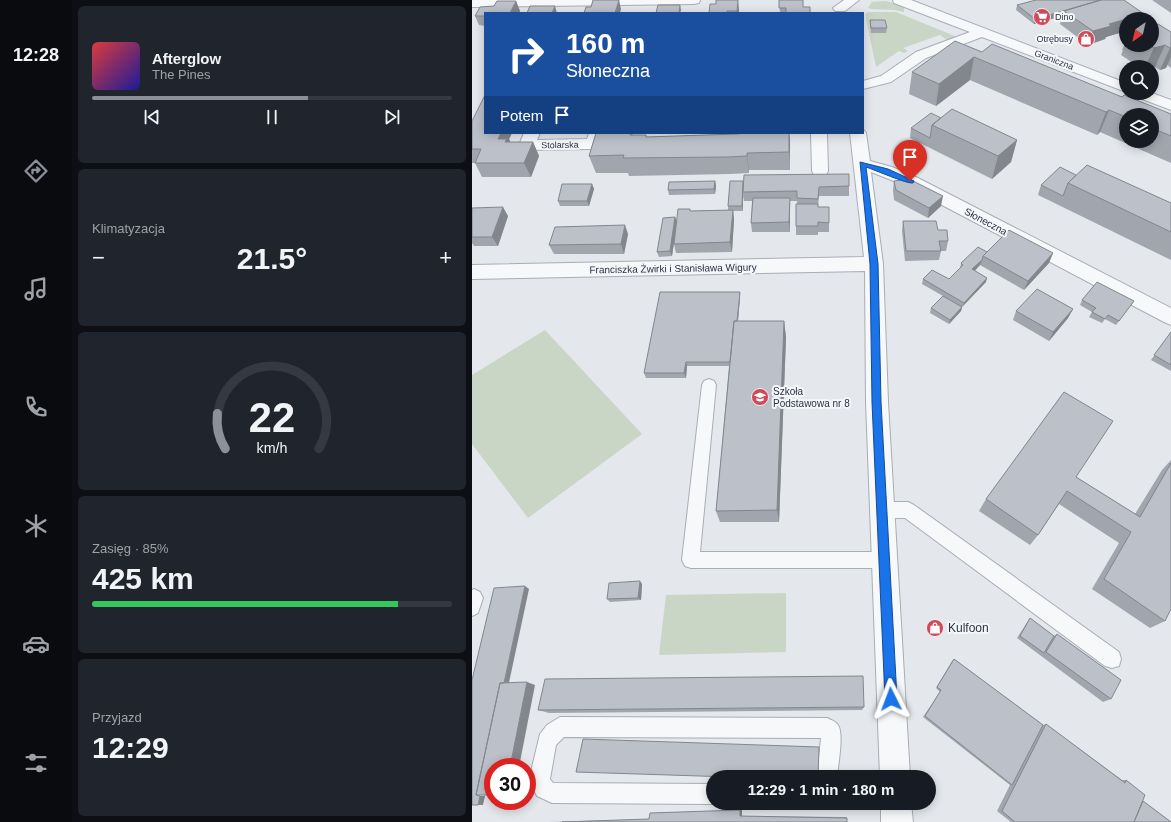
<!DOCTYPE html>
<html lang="pl">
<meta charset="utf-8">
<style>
body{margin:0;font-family:Arial,sans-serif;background:#20242c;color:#f1f3f6;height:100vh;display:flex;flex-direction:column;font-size:15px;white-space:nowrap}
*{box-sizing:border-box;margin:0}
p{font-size:13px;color:#9ea1a6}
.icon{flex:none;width:22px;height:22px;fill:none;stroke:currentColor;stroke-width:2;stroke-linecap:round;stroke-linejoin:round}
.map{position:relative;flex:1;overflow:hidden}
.panel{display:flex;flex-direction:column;gap:6px;padding:6px;background:#0d0f14;width:400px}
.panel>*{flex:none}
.top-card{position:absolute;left:12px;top:12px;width:380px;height:122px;border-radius:0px;box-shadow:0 2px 10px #0003;background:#1a4fa0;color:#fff;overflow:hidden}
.needle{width:26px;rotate:214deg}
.controls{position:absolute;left:647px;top:12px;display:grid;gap:8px}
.controls a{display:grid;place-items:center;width:40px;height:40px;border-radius:50%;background:#171b24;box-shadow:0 2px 10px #0003;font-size:20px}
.speed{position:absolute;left:12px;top:758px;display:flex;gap:8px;font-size:20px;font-weight:700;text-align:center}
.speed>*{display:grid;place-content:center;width:52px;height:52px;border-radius:50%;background:#171b24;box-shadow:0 2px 10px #0003;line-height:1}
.speed .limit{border:6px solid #d22;background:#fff;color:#111}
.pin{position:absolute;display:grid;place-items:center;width:34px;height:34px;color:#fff;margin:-41px -17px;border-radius:50% 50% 50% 0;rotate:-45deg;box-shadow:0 0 4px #0007}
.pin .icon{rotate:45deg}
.me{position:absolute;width:44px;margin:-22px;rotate:357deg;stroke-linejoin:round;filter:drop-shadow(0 0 3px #0008)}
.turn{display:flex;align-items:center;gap:14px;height:84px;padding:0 16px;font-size:18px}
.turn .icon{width:52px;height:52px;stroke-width:2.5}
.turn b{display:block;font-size:28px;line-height:34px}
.then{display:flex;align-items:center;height:38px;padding:0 16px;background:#0003;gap:8px;font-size:15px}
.big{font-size:30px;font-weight:700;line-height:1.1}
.panel .widget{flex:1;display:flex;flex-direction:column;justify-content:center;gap:6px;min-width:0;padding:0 14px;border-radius:6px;background:#20242c}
.panel .dial{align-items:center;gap:0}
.dial svg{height:104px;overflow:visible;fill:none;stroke:#363941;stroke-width:7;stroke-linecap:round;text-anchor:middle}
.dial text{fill:#f1f3f6;stroke:none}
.song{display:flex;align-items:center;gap:12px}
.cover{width:48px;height:48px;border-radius:6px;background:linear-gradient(135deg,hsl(0 70% 55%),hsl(240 70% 35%))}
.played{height:4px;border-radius:2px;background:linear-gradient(90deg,#8c9099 60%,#363941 60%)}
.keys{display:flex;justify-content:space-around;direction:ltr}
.heat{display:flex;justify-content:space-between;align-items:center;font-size:22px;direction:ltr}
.charge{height:6px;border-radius:3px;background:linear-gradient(90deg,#34c759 85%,#363941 0)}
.trip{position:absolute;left:234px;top:770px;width:230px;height:40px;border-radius:20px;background:#171b24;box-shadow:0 2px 10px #0003;font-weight:700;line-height:40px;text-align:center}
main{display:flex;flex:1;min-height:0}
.dock{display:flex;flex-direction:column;width:72px;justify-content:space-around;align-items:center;background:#090b0e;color:#9ea1a6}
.dock .icon{width:28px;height:28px}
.dock .on{color:#8c9099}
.dock b{font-size:18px;color:#f1f3f6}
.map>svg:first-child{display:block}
</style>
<main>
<nav class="dock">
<b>12:28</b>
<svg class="icon on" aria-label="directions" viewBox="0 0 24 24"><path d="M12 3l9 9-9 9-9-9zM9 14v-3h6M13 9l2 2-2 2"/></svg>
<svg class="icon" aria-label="music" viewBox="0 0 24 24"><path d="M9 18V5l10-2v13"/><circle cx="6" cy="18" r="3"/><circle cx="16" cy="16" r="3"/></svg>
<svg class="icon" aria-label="phone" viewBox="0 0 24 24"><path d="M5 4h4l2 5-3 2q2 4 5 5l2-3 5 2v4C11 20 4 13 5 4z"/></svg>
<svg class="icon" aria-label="climate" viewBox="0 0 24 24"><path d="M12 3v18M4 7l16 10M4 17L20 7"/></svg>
<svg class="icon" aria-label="car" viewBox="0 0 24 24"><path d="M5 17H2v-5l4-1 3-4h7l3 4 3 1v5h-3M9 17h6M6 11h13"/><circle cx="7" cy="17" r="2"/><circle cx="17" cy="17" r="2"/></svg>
<svg class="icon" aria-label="filters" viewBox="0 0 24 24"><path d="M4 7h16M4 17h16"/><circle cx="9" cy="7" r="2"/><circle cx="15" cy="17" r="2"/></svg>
</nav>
<section class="panel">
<div class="widget">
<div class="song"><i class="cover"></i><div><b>Afterglow</b><p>The Pines</p></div></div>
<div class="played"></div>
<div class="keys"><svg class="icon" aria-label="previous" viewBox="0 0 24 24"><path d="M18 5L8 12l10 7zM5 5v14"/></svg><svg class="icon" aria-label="pause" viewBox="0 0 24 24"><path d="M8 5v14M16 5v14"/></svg><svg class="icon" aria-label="next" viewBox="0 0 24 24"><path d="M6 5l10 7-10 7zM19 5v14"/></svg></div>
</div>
<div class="widget"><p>Klimatyzacja</p>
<div class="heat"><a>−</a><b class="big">21.5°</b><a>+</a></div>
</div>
<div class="widget dial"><svg viewBox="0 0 100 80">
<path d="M14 69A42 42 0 1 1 86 69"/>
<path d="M14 69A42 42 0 0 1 8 42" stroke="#8c9099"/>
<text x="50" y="56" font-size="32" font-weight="700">22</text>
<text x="50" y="72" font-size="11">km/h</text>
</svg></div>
<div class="widget"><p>Zasięg · 85%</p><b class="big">425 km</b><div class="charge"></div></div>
<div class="widget"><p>Przyjazd</p><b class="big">12:29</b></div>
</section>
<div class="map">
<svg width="699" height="822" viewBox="0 0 699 822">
<rect width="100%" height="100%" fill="#e4e7ec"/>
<path fill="#c9d6c5" d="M414 1 432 6V12L423 10 399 9 396 8 400 2Z
M396 12H424L485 37 476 41 468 35 431 48 436 51 432 53 427 51 404 67 393 14Z
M73 330 170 434 56 518 0 444V375Z
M314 593V652L187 655 194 595Z"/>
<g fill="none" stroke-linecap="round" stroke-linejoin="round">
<g stroke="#a9adb6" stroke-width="2">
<path id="lane" d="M237 379 242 381 244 385 228 552H412L418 554 421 560 418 566 412 568H219L213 566 210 560 230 385 232 381Z
M409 502H436L442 505 647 652 649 659 647 666 640 668 633 666 433 518H409L403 515 401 510 403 505Z
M2 589 8 592 11 598 6 613 0 616V590Z
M88 717 355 718C359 720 363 721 366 725 372 734 366 765 365 777H345L349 738 92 737 84 745 78 779 81 783 241 784V803H244L241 804 80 803 65 796 57 780 68 734 75 725Z"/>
</g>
<g stroke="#a9adb6" stroke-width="2">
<path id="street" d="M0 0H228L227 3 222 4 0 7Z
M372 0H387L373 11H363L361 8Z
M421 0H439L654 83V92L510 37 454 58 419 82 391 89V81L409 76 444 52 498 32 422 3Z
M660 93H680L699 100V110L662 96Z
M391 129 394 133 398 161 420 167 444 177 699 308V325L692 322 432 185 399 172 411 264 416 402 438 777H408L394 402 393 271 0 279V265L392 257 378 133H391Z
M52 133H68L65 140 115 139 117 133H133L128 148 122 149 55 150 49 149 47 145Z
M339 133H355L356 171 354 175 348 176 342 175 340 171Z
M409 803H439L441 822H409Z"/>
</g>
<use href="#lane" fill="#f7f8fa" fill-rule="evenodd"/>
<use href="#street" fill="#f7f8fa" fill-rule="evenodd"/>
</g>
<path fill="#a1a5ad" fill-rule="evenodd" d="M307 0 331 7 338 13H308Z
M680 0H699V13Z
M25 1H44L48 11 47 13H13V26L7 25 3 16 8 7 22 6Z
M545 5 672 14 670 19H654V31L634 37 633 39 616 45 588 24 590 16 562 24 544 10Z
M267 9V13H237Z
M398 20 415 28 414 33H399L398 25Z
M699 32V68L695 65 694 68 688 70 683 67 680 68V67H667L649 55 651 50H650L654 41V45H680Z
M510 52 650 97 699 114V163L628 132 625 135 498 80 464 106 437 94 440 72ZM654 115H680V141H654Z
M469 118 545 140 539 162 520 179 438 138 439 128Z
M0 121 40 133 37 139 38 141V142H61L67 156 59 177H10L3 163H0Z
M124 133H160L161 135H174L175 137 264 134 274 133H317L318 170H277V173L258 174 157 176 156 173H124L117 156Z
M604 175 699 203V260L566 195 569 185Z
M243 181 244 186 243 194 197 195 196 190Z
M258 181 377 186V196H347L346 207H357V232H346V235H324V226L325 201H318V232H280L279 223 280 201H272L271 196V211H261L262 219 260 252 204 253 202 244 219 211 256 210V206Z
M422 181 469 206 456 218 422 200 421 190Z
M120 184 122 189 117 206H88L86 201Z
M0 208 36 216 26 246H2L0 243Z
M203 217 205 222 200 256 187 257 185 252Z
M431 221 466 230 476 241 474 251H469L467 260 433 261 430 231Z
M156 234 152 254H82L77 245Z
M515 252 581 253 577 263 552 290 508 265 503 271 514 282 490 307 489 311 477 324 458 313 459 308 471 296 450 284 451 279H477L488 268 489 263Z
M268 292V297L266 321H312L314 337 307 522H248L244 511 257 366H215L214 378H174L172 373Z
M610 300 662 301 644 325 633 319 630 323 617 317 620 312 608 305Z
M601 309 596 318 577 341 541 320 544 311Z
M699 332V371L679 360Z
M699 460V609L693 621 678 628 620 589 647 543 587 504 566 535 558 545 507 511 514 499 604 477 663 514 690 470Z
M170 584 169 600 138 602 135 599Z
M558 618 582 636 585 634 639 699 631 702 545 638 556 621Z
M482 659 571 725 574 724 650 780H654L671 801 699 822H539L525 811 538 785 451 717 468 692 464 688 480 661Z
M392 707 390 710 77 713 66 710Z
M270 810V816L374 817 375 818V822H76L177 819 183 813Z"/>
<path fill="#83868d" d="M147 0 149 9 148 13H143Z
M266 0 267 9V13H265Z
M44 1 48 11 47 13H38Z
M208 5 209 10 208 13H207Z
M83 6 85 13H80Z
M592 11 590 16 562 24 563 19Z
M672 14 670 19H654Z
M654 19V31L634 37 633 39 616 45 621 31 637 24Z
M699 43V57L694 68 688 70 698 48Z
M693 45 683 67 680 68V67H673L682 48Z
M502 57 498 80 464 106 467 84Z
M637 110 628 132 625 135 634 112Z
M29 133H40L37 139 38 141 37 144 26 139Z
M317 133 318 139V170L317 152Z
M545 140 539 162 520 179 526 156Z
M61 142 67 156 59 177 52 163Z
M275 153 277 170V173L275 156Z
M243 181 244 186 243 194 242 189Z
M271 181V211L270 206Z
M120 184 122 189 117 206 115 201Z
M471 196 469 206 456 218 457 208Z
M318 198V232L317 222Z
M31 207 36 216 26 246 20 237Z
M261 210 262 219 260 252 258 242Z
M203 217 205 222 200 256 198 251Z
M153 225 156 234 152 254 149 244Z
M581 253 577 263 552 290 556 281Z
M510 260 508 265 499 274 500 269Z
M515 278 514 282 490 307 492 303Z
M268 292V297L262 366 261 362Z
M490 307 489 311 477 324 478 320Z
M601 309 596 318 577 341 581 332Z
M312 321 314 337 307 522 305 510Z
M214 362 215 366 214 378 212 373Z
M168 581 170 584 169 600 166 598Z
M53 586 57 589 13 795H8Z
M55 682 63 685 47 767H38Z
M8 796H13L11 805H6Z
M268 810H270V816H268Z"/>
<path fill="#bbc0c9" stroke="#83868d" d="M121 0H147L143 13H112L114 7H119Z
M244 0H266L265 11H255V13H237L238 4H244Z
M307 0H331V7H338V13H314V8H307Z
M564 0H629L563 19 545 5Z
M629 0H652L672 14 637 24 639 26 621 31 592 11Z
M25 1H44L38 13H13V16H3L8 7 22 6Z
M186 5H208L207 13H184Z
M58 6H83L80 13H55Z
M398 20H413L415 28H399Z
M686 24 699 32V48H698L693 45 682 48 677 45H680V26Z
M483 41 510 52 520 44 650 97 652 95 699 114V136L680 128V115H654V117L637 110 634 112 502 57 467 84 440 72Z
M13 95V133H29L26 139H35L33 142H61L52 163H3L9 149H0V121Z
M480 109 545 140 526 156 460 125Z
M459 113 469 118 460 125 458 138 439 128Z
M124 133H159L158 135H174V137L264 134 274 133H317V152L275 153V156L256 157 151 158 152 155 117 156Z
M615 165 699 203V232L596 183Z
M588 167 604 175 596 183 591 196 569 185Z
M377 174V186L347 187 346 199 325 198V191L271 192 272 175Z
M437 179 471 196 457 208 424 190 422 181Z
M243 181 242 189 196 190 197 182Z
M258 181H271L270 206H256Z
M90 184H120L115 201H86Z
M281 198H318L317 222 279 223Z
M324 204H346V207H357V223L346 222V226H324Z
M31 207 20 237H0V208Z
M206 209H218V211L261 210 258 242 202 244Z
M203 217 198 251 185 252 191 218Z
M431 221H464L466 230H475L476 241H467L469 251H434Z
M153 225 149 244 77 245 83 227Z
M537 230 581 253 556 281 511 256Z
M506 247 515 252 511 256 510 260 500 269 515 278 492 303 451 279 460 270 477 279 491 265 489 263Z
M625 282 662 301 647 321 636 315 633 319 620 312 624 308 610 300Z
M565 289 601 309 581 332 544 311Z
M188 292H268L265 321H262L258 362H214L212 373H172Z
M471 296 490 307 478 320 459 308Z
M262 321H312L305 510 244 511Z
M699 332V365L682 355Z
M592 392 641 421 604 477 668 517 699 463V609L693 621 632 579 659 532 595 491 566 535 514 499Z
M168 581 166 598 135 599 137 583Z
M53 586 32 683H28L4 795 8 796 6 805H0V680L22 588Z
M558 618 582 636 572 653 548 636Z
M585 634 649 680 639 699 574 652Z
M482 659 571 725 540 785 453 716 469 690 465 687Z
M391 676 392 707 66 710 73 679Z
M55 682 38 767H21V795H4L28 683Z
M574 724 653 783 654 780 673 795 662 822H543L530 811Z
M111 739 347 747 346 777H259L104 772Z
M671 801 699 822H662Z
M268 810V816L375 818V822H90L177 819 178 813Z"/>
<path fill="#1a73e8" stroke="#114b97" d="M388 162 416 169 442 181 441 183C435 184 403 170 394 167L406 264 409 402 425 699 423 704 419 705 415 704 413 699 400 402 398 264Z"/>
<defs>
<g id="supermarket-disc" transform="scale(0.9)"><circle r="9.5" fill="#cf4b5a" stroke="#f4f6f9"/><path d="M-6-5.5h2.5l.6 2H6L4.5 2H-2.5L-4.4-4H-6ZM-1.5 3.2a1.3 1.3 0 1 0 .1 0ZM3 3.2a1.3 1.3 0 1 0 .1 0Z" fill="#fff"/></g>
<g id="shop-disc" transform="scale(0.9)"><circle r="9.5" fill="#cf4b5a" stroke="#f4f6f9"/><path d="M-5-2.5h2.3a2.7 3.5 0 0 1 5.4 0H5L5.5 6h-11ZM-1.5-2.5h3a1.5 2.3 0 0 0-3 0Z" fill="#fff"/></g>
<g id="school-disc" transform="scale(0.9)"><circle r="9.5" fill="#cf4b5a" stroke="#f4f6f9"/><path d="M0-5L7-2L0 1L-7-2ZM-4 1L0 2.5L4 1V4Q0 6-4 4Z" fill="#fff"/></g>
</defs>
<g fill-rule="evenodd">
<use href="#supermarket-disc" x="570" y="17"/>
<use href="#shop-disc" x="614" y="39"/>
<use href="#school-disc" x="288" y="397"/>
<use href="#shop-disc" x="463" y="628"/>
</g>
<g text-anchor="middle" stroke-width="4" stroke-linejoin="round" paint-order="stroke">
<g font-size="9" fill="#2b3344" stroke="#f4f6f9" text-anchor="start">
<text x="583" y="20">Dino</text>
<text x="601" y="42" text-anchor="end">Otrębusy</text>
</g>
<g font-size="9" fill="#2b3344" stroke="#f4f6f9">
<text transform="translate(582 60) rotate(21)" y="3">Graniczna</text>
<text transform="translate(88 145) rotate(-1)" y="3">Stolarska</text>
</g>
<g font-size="10" fill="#2b3344" stroke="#f4f6f9">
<text transform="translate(514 221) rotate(28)" y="4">Słoneczna</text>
<text transform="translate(201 268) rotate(-1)" y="4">Franciszka Żwirki i Stanisława Wigury</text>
</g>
<g font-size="10" fill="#2b3344" stroke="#f4f6f9" text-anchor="start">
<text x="301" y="395">Szkoła<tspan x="301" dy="12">Podstawowa nr 8</tspan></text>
</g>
<g font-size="12" fill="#2b3344" stroke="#f4f6f9" text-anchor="start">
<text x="476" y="632">Kulfoon</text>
</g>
</g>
</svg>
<div class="controls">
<a><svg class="needle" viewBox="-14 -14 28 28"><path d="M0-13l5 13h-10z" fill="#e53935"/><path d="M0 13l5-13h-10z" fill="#9ea1a6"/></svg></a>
<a><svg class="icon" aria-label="search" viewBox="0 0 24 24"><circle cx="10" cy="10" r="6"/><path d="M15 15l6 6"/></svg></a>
<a><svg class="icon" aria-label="layers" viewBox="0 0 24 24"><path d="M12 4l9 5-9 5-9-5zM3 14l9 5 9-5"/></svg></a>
</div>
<div class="speed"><div class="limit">30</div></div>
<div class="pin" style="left:438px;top:181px;background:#d93025"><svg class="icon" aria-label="arrive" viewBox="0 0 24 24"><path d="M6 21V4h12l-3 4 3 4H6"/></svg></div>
<svg class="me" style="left:419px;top:699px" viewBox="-20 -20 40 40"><path d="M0-17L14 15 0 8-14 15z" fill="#1a73e8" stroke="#fff" stroke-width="4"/></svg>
<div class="trip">12:29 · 1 min · 180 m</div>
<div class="top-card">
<div class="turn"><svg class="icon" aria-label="right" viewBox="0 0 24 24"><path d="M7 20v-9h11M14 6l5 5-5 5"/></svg><div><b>160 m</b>Słoneczna</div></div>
<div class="then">Potem<svg class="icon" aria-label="arrive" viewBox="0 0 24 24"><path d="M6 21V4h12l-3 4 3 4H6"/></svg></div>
</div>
</div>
</main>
